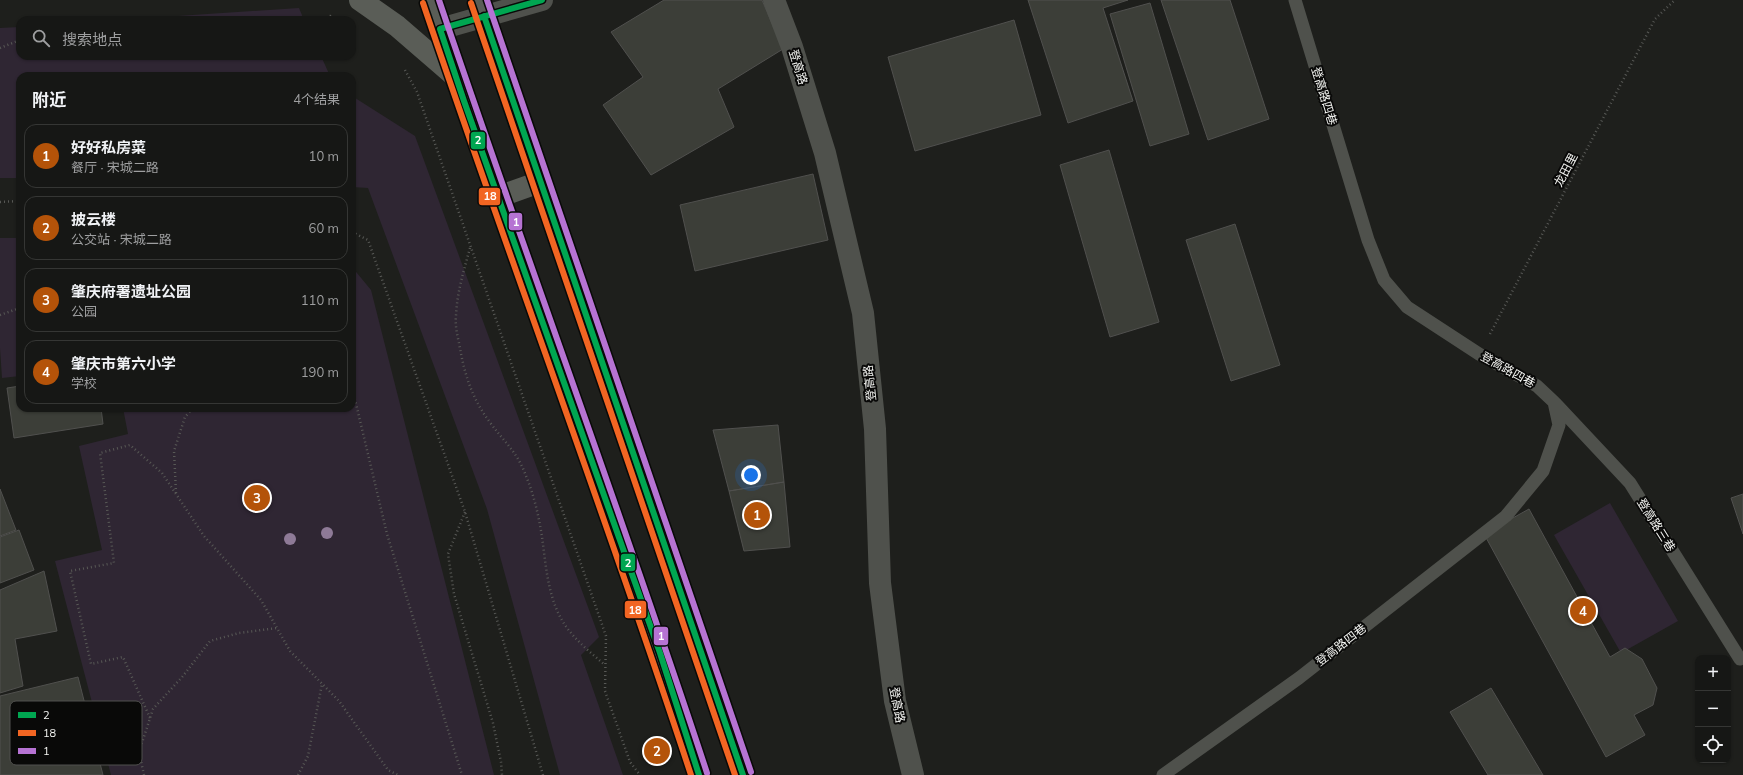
<!DOCTYPE html>
<html lang="zh">
<head>
<meta charset="utf-8">
<style>
  body { margin:0; font-family:Mulish,"Noto Sans SC",sans-serif; background:#1f201e; color:#f1f3f6 }
  .controls { position:absolute; right:12px; bottom:12px; display:grid; overflow:hidden; border-radius:8px; box-shadow:0 1px 3px #0004 }
  .controls button { width:36px; height:36px; display:grid; place-items:center; padding:0; border:0; border-bottom:1px solid #353634; background:#161715; color:#f1f3f6; font:20px sans-serif }
  .you { position:absolute; left:751px; top:475px; width:14px; height:14px; margin:-10px; border:3px solid #fff; border-radius:50%; background:#1a73e8; box-shadow:0 0 0 6px #1a73e833 }
  .badge { display:grid; place-items:center; width:26px; height:26px; border-radius:50%; background:#b45309; color:#fff; font-size:13px; font-weight:700 }
  .pin { position:absolute; translate:-50% -50%; border:2px solid #fff; box-shadow:0 1px 4px #0006 }
  .list { margin:0; padding:0; list-style:none }
  h2 { display:flex; justify-content:space-between; align-items:center; height:52px; margin:0; padding:0 16px; font-size:17px }
  h2 small { font-size:13px; font-weight:400; color:#9e9fa0 }
  .list li { display:grid; grid-template-columns:26px 1fr auto; gap:12px; align-items:center; box-sizing:border-box; height:64px; margin:0 8px 8px; padding:0 8px; border:1px solid #353634; border-radius:12px }
  .list b { display:block; font-size:15px; white-space:nowrap }
  .list p { margin:0; font-size:13px; white-space:nowrap; color:#9e9fa0 }
  .list em { font-size:13px; font-style:normal; color:#9e9fa0 }
  .icon { flex:none; width:22px; height:22px; fill:none; stroke:currentColor; stroke-width:2; stroke-linecap:round; stroke-linejoin:round }
  .map { position:relative; flex:none; width:1743px; height:775px; overflow:hidden }
  .search { position:absolute; background:#161715; box-shadow:0 1px 3px #0004; left:16px; top:16px; width:340px; height:44px; display:flex; align-items:center; gap:10px; box-sizing:border-box; padding:0 14px; border-radius:12px; color:#9e9fa0; font-size:15px }
  .panel { position:absolute; background:#161715; box-shadow:0 1px 3px #0004; left:16px; top:72px; width:340px; height:340px; border-radius:12px }
  .map>svg:first-child { display:block }
</style>
</head>
<body>
<div class="map">
<svg width="1743" height="775" viewBox="0 0 1743 775">
  <rect width="100%" height="100%" fill="#1e1f1c"/>
  <path fill="#2f2633" d="M299,8L304,20H118Z
    M20,27V56H321L330,76H20V178H0V28Z
    M352,96L415,136L599,637L581,655L623,775H560L487,509L368,188L352,187Z
    M0,238H20V376L2,378L0,348Z
    M352,267L371,290L494,775H111L55,561L102,550L79,446L128,434L123,408H352Z
    M1610,503L1678,621L1621,653L1554,535Z"/>
  <path fill="#3c3e38" stroke="#50504e" d="M664,0H762L783,49L718,89L734,127L651,175L603,105L643,77L611,32Z
    M1028,0H1128L1103,8L1133,101L1068,123Z
    M1161,0H1230L1269,119L1208,140Z
    M1150,3L1189,134L1150,146L1110,14Z
    M1014,20L1041,115L915,151L888,57Z
    M1109,150L1159,322L1110,337L1060,165Z
    M813,174L828,240L695,271L680,205Z
    M1235,224L1280,365L1231,381L1186,240Z
    M20,386V408H101L103,424L14,438L7,388Z
    M778,425L784,482L729,491L713,430Z
    M784,482L790,547L744,551L729,491Z
    M0,489L16,530L0,536Z
    M1743,494V534L1731,498Z
    M1529,509L1610,657L1625,648L1642,659L1657,688L1653,705L1634,715L1645,735L1606,757L1484,534Z
    M19,530L34,570L0,583V537Z
    M44,571L57,631L15,639L23,686L0,693V590Z
    M78,677L103,775H0V696Z
    M1491,688L1543,775H1488L1450,712Z"/>
  <g fill="none" stroke-linecap="round" stroke-linejoin="round">
    <path stroke="#585956" stroke-width="2.5" stroke-dasharray="1 3" stroke-linecap="butt" d="M323,20L330,16L339,20
      M0,48L20,40
      M136,56L147,57L171,56
      M405,70L417,92L606,636L605,691L630,762L640,775
      M0,202L20,201
      M352,232L368,240L465,512L543,775
      M470,248C464,270 457,292 456,316C455,325 457,334 459,343C464,372 471,397 489,421C503,441 517,451 526,476C534,495 539,517 542,537C546,566 548,600 565,625C576,641 591,653 605,665
      M0,315L20,308
      M1490,334L1655,19L1675,0
      M352,387L387,534L462,775
      M176,493L174,451L185,417L193,408
      M465,512L448,554L454,594L493,723L501,762L502,775
      M150,718L123,657L91,664L70,571L114,563L100,453L130,445L162,473L204,536L261,600L290,651L339,701L388,770L398,775
      M144,775L139,752L153,709L183,676L210,641L239,633L277,628
      M298,775L308,756L322,684"/>
    <path stroke="#4f514c" stroke-width="13" d="M1555,403L1630,483L1740,659L1743,658
      M1163,775L1299,678L1506,516L1543,471L1559,425L1554,402L1537,386L1479,354L1407,307L1384,280L1368,240L1295,0"/>
    <path stroke="#4f514c" stroke-width="22" d="M774,0L792,47L825,153L863,313L875,429L880,583L895,701L913,775"/>
    <path stroke="#4f514c" stroke-width="22" d="M440,29L542,0"/>
    <path stroke="#5a5d57" stroke-width="22" d="M360,0L397,26L456,77
      M431,0C516,260 616,515 699,775
      M479,0L516,112L743,775
      M498,197L540,182"/>
    <g stroke="#090908" stroke-width="9">
      <path id="bus-1" d="M542,0L440,29L464,101L660,653L699,775
        M484,16L743,775"/>
    </g>
    <g stroke="#090908" stroke-width="9">
      <path id="bus-2" d="M423,3C510,261 606,516 691,775
        M471,3L735,775"/>
    </g>
    <g stroke="#090908" stroke-width="9">
      <path id="bus-3" d="M439,0C526,258 622,514 707,773
        M487,0L751,772"/>
    </g>
    <use href="#bus-1" stroke="#00a651" stroke-width="6"/>
    <use href="#bus-2" stroke="#f26522" stroke-width="6"/>
    <use href="#bus-3" stroke="#b673d3" stroke-width="6"/>
  </g>
  <g fill="#8e7a97">
    <circle cx="327" cy="533" r="6"/>
    <circle cx="290" cy="539" r="6"/>
  </g>
  <g text-anchor="middle" stroke-width="4" stroke-linejoin="round" paint-order="stroke">
    <g font-size="12" fill="#f4f5f2" stroke="#090908">
      <text transform="translate(798 67) rotate(73)" y="4">登高路</text>
      <text transform="translate(1324 96) rotate(73)" y="4">登高路四巷</text>
      <text transform="translate(1566 170) rotate(-62)" y="4">龙田里</text>
      <text transform="translate(1508 370) rotate(29)" y="4">登高路四巷</text>
      <text transform="translate(870 383) rotate(-96)" y="4">登高路</text>
      <text transform="translate(1656 525) rotate(58)" y="4">登高路三巷</text>
      <text transform="translate(1341 645) rotate(-38)" y="4">登高路四巷</text>
      <text transform="translate(897 705) rotate(79)" y="4">登高路</text>
    </g>
  </g>
  <rect x="10" y="701" width="132" height="64" rx="6" fill="#090908" stroke="#50504e" stroke-width="1"/>
  <rect x="18" y="712" width="18" height="6" fill="#00a651"/>
  <rect x="18" y="730" width="18" height="6" fill="#f26522"/>
  <rect x="18" y="748" width="18" height="6" fill="#b673d3"/>
  <g font-size="11" fill="#f4f5f2">
    <text x="43" y="719">2</text>
    <text x="43" y="737">18</text>
    <text x="43" y="755">1</text>
  </g>
  <g stroke="#090908" stroke-width="1.5">
    <rect x="470" y="131" width="16" height="19" rx="4" fill="#00a651"/>
    <rect x="478" y="187" width="23" height="19" rx="4" fill="#f26522"/>
    <rect x="508" y="212" width="15" height="19" rx="4" fill="#b673d3"/>
    <rect x="620" y="553" width="16" height="19" rx="4" fill="#00a651"/>
    <rect x="624" y="600" width="23" height="19" rx="4" fill="#f26522"/>
    <rect x="653" y="626" width="16" height="20" rx="4" fill="#b673d3"/>
  </g>
  <g font-size="11" text-anchor="middle" font-weight="bold" fill="#fff">
    <text x="478" y="144">2</text>
    <text x="490" y="200">18</text>
    <text x="516" y="226">1</text>
    <text x="628" y="567">2</text>
    <text x="635" y="614">18</text>
    <text x="661" y="640">1</text>
  </g>
</svg>
<div class="controls">
<button>+</button>
<button>−</button>
<button><svg class="icon" aria-label="locate" viewBox="0 0 24 24"><circle cx="12" cy="12" r="6"/><path d="M12 2v4M12 18v4M2 12h4M18 12h4"/></svg></button>
</div>
<div class="you"></div>
<div class="pin badge" style="left:757px;top:515px">1</div>
<div class="pin badge" style="left:657px;top:751px">2</div>
<div class="pin badge" style="left:257px;top:498px">3</div>
<div class="pin badge" style="left:1583px;top:611px">4</div>
<div class="search"><svg class="icon" aria-label="search" viewBox="0 0 24 24"><circle cx="10" cy="10" r="6"/><path d="M15 15l6 6"/></svg>搜索地点</div>
<section class="panel">
<h2>附近<small>4个结果</small></h2>
<ul class="list">
<li><span class="badge">1</span><div><b>好好私房菜</b><p>餐厅 · 宋城二路</p></div><em>10 m</em></li>
<li><span class="badge">2</span><div><b>披云楼</b><p>公交站 · 宋城二路</p></div><em>60 m</em></li>
<li><span class="badge">3</span><div><b>肇庆府署遗址公园</b><p>公园</p></div><em>110 m</em></li>
<li><span class="badge">4</span><div><b>肇庆市第六小学</b><p>学校</p></div><em>190 m</em></li>
</ul>
</section>
</div>
</body>
</html>
